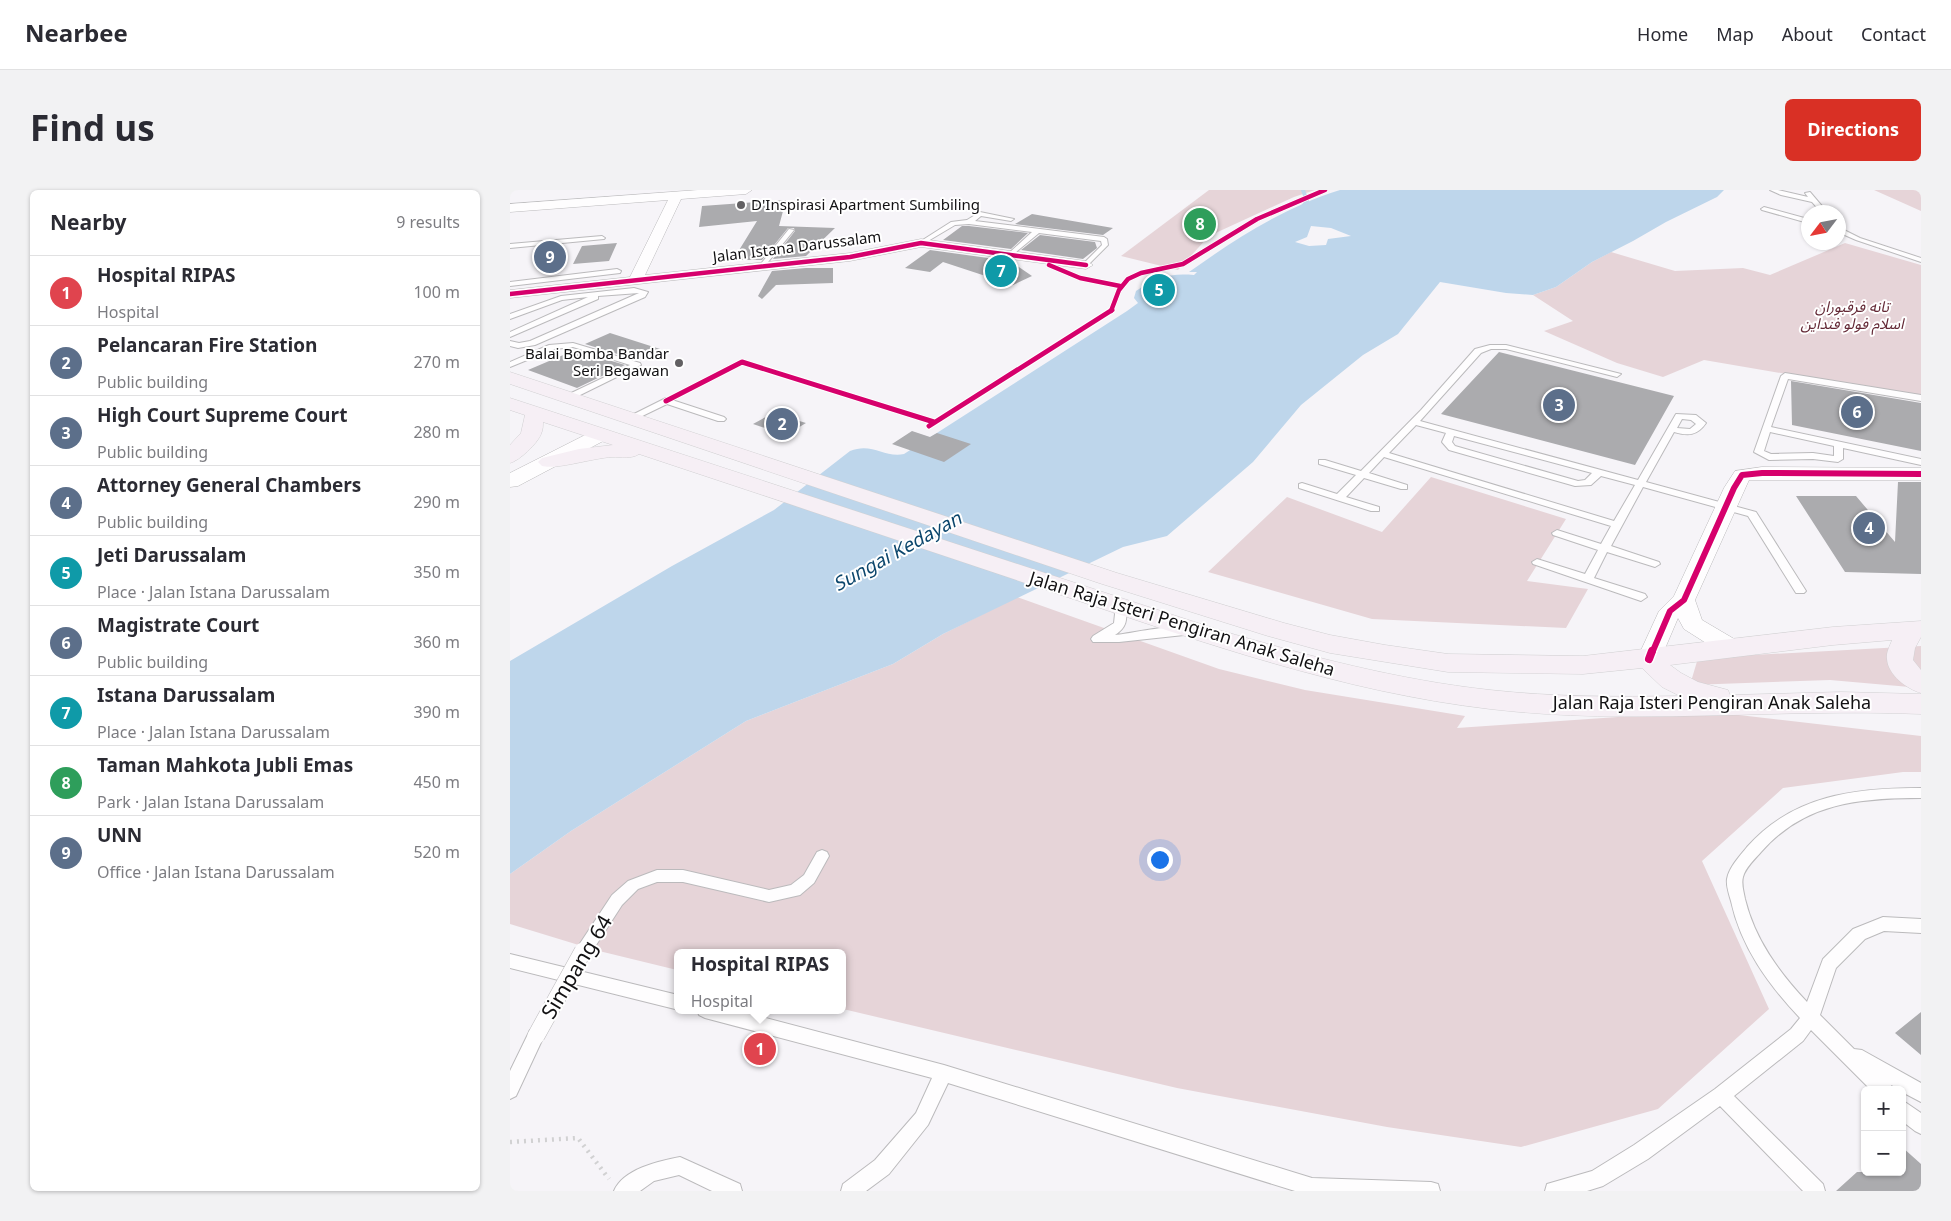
<!DOCTYPE html>
<html lang="en">
<head>
<meta charset="utf-8">
<style>
  body { margin:0; font-family:Georgia,"Noto Sans Arabic",serif; background:#f2f2f3; color:#2b2b33 }
  .controls { position:absolute; right:15px; bottom:15px; display:grid; overflow:hidden; border-radius:8px; box-shadow:0 1px 4px #0004 }
  .controls button { width:45px; height:45px; display:grid; place-items:center; padding:0; border:0; border-bottom:1px solid #e1e1e2; background:#fff; color:#2b2b33; font:25px sans-serif }
  .compass { position:absolute; left:1291px; top:15px; width:45px; height:45px; border-radius:50%; background:#fff; box-shadow:0 1px 4px #0004; rotate:238deg }
  .you { position:absolute; left:649px; top:669px; width:18px; height:18px; margin:-12px; border:4px solid #fff; border-radius:50%; background:#1a73e8; box-shadow:0 0 0 8px #1a73e833 }
  .badge { display:grid; place-items:center; width:32px; height:32px; border-radius:50%; background:#d93025; color:#fff; font-size:16px; font-weight:700 }
  .pin { position:absolute; translate:-50% -50%; border:2px solid #fff; box-shadow:0 1px 5px #0006 }
  .popup { position:absolute; left:164px; top:759px; width:172px; height:65px; box-sizing:border-box; display:grid; place-content:center; border-radius:8px; background:#fff; filter:drop-shadow(0 1px 4px #0005); font-size:16px; white-space:nowrap; color:#7c7c81 }
  .popup b { font-size:19px; color:#2b2b33 }
  .popup::after { content:''; position:absolute; left:50%; top:100%; margin-left:-10px; border:10px solid transparent; border-top-color:#fff }
  .list { margin:0; padding:0; list-style:none }
  h2 { display:flex; justify-content:space-between; align-items:center; height:65px; margin:0; padding:0 20px; font-size:21px }
  h2 small { font-size:16px; font-weight:400; color:#7c7c81 }
  .list li { display:grid; grid-template-columns:32px 1fr auto; gap:15px; align-items:center; box-sizing:border-box; height:70px; padding:0 20px; border-top:1px solid #e1e1e2 }
  .list b { display:block; font-size:19px; white-space:nowrap }
  .list p { margin:0; font-size:16px; white-space:nowrap; color:#7c7c81 }
  .list em { font-size:16px; font-style:normal; color:#7c7c81 }
  .map { position:relative; flex:none; width:1411px; height:1001px; overflow:hidden; border-radius:8px }
  header { display:flex; align-items:center; gap:30px; box-sizing:border-box; height:70px; padding:0 25px; background:#fff; border-bottom:1px solid #e1e1e2 }
  header strong { font-size:24px }
  nav { display:flex; gap:28px; margin-inline-start:auto; font-size:18px }
  .intro { display:flex; align-items:center; justify-content:space-between; box-sizing:border-box; height:120px; padding:0 30px }
  h1 { margin:0; font-size:35px }
  .button { padding:12px 22px; border-radius:8px; background:#d93025; color:#fff; font-size:18px; font-weight:700 }
  main { display:flex; gap:30px; padding:0 30px }
  aside { flex:1; background:#fff; border-radius:8px; box-shadow:0 1px 4px #0004 }
  .map>svg:first-child { display:block }
</style>
</head>
<body>
<header>
<strong>Nearbee</strong>
<nav><a>Home</a><a>Map</a><a>About</a><a>Contact</a></nav>
</header>
<div class="intro"><h1>Find us</h1><a class="button">Directions</a></div>
<main>
<aside>
<h2>Nearby<small>9 results</small></h2>
<ul class="list">
<li><span class="badge" style="background:#e0444e">1</span><div><b>Hospital RIPAS</b><p>Hospital</p></div><em>100 m</em></li>
<li><span class="badge" style="background:#5c6f8a">2</span><div><b>Pelancaran Fire Station</b><p>Public building</p></div><em>270 m</em></li>
<li><span class="badge" style="background:#5c6f8a">3</span><div><b>High Court Supreme Court</b><p>Public building</p></div><em>280 m</em></li>
<li><span class="badge" style="background:#5c6f8a">4</span><div><b>Attorney General Chambers</b><p>Public building</p></div><em>290 m</em></li>
<li><span class="badge" style="background:#0f9aa8">5</span><div><b>Jeti Darussalam</b><p>Place · Jalan Istana Darussalam</p></div><em>350 m</em></li>
<li><span class="badge" style="background:#5c6f8a">6</span><div><b>Magistrate Court</b><p>Public building</p></div><em>360 m</em></li>
<li><span class="badge" style="background:#0f9aa8">7</span><div><b>Istana Darussalam</b><p>Place · Jalan Istana Darussalam</p></div><em>390 m</em></li>
<li><span class="badge" style="background:#2e9e5b">8</span><div><b>Taman Mahkota Jubli Emas</b><p>Park · Jalan Istana Darussalam</p></div><em>450 m</em></li>
<li><span class="badge" style="background:#5c6f8a">9</span><div><b>UNN</b><p>Office · Jalan Istana Darussalam</p></div><em>520 m</em></li>
</ul>
</aside>
<div class="map">
<svg width="1411" height="1001" viewBox="0 0 1411 1001">
  <rect width="100%" height="100%" fill="#f6f4f8"/>
  <path fill="#e6d4d8" d="M699,0H805L784,7L699,46L668,80L611,66Z
    M1364,0H1411V21Z
    M1335,53L1411,75V207L1194,170L1153,187L1107,173L1034,141L1063,131L1023,105L1046,97L1082,72L1101,62L1165,81L1233,78L1260,85Z
    M921,287L1056,329L1017,391L1078,399L1056,438L862,429L698,382L777,307L872,342Z
    M507,407L709,479L795,500L955,526L947,538L1194,521L1411,546V582H1393L1273,598L1192,671L1259,819L1148,919L1011,957L877,937L667,898L333,819L332,763H168L167,780L85,760L0,734V684L61,641L236,531L383,474L433,444Z
    M1411,456V498L1320,490L1180,495L1188,468Z"/>
  <path fill="#bed6eb" fill-rule="evenodd" d="M830,0H1214L1207,7L1156,32L1123,51L1082,72L1046,97L1023,105L996,103L930,92L888,144L853,165L791,215L743,272L657,346L613,357L433,444L383,474L236,531L61,641L0,684V471L162,376L264,320L340,261C362,252 374,268 394,264L617,121L628,113L624,108L626,101C646,87 660,83 684,85L687,82H679C727,48 773,18 830,0ZM801,36L821,38L841,46L818,49L816,55L799,56L785,52L797,47Z"/>
  <g fill="none" stroke-linecap="round" stroke-linejoin="round">
    <path stroke="#bed6eb" stroke-width="4" d="M792,18L797,11L793,0"/>
  </g>
  <path fill="#ababae" d="M276,10L269,36L325,38L296,66L263,69L285,41L284,38H278L252,70H223L247,31L189,37L192,16Z
    M522,24L603,38L593,45L505,34Z
    M452,36H459L518,43L501,59L433,50Z
    M530,45L585,52L587,58L573,69L511,60Z
    M107,53L99,71L63,74L72,56Z
    M420,60L500,71L522,86L503,95L433,72L420,82L395,78Z
    M296,78H323V93L266,95L252,109L248,106L262,81Z
    M100,143L150,159L127,170L75,154Z
    M65,160L115,175L67,198L18,180Z
    M989,162L1164,206L1125,275L931,224Z
    M1281,191L1411,213V261L1282,235Z
    M263,223L296,233L276,245L243,234Z
    M402,241L420,247L427,243L461,254L434,272L382,254Z
    M1388,292H1411V384L1335,382L1286,306H1346L1385,352Z
    M1411,822V865L1385,843Z
    M1392,957L1411,974V1001H1326L1347,982H1392Z"/>
  <g fill="none" stroke-linecap="round" stroke-linejoin="round">
    <g stroke="#bbbabc" stroke-width="2">
      <path id="service" d="M1260,0H1268L1298,7L1295,3L1300,2L1317,22H1311L1302,12L1271,5Z
        M1254,17L1298,29V33L1252,20L1251,19Z
        M470,22L504,29L501,31L471,26L465,31L594,47L597,49L598,55L576,77L572,75L592,55L591,51L529,43L500,67L497,65L498,64L522,42L459,34L445,35L413,54L408,53L441,32L457,30Z
        M1328,37L1350,48L1411,68V72L1346,50L1328,42Z
        M279,39L284,40L254,77H250V75Z
        M92,46L95,48L94,49L0,58V54Z
        M107,79L111,81L110,83L0,96V92Z
        M124,98L138,102L135,107L25,155L8,158L0,156V151L9,153L20,151L129,103L88,106V109L0,147V142L78,107L52,110L0,129V124L51,106Z
        M63,153L130,173L131,175L58,211L55,210V206L120,175L63,157L44,159L0,177V172L39,155Z
        M980,155H996L1111,184L1107,187L996,159H981L971,163L910,231L1128,290L1166,224L1186,225L1196,233C1187,246 1178,246 1164,242L1136,292L1246,322L1296,401L1294,403H1286L1238,326L1133,297L1101,356L1149,372L1150,374L1145,377L1097,362L1084,388L1135,404L1137,407L1131,411L1023,374L1022,372L1027,369L1075,384L1088,360L1043,345L1042,343L1047,340L1091,354L1101,336L874,267L859,283L897,295V299H891L854,288L836,307L869,317V321H861L789,298V294L792,293L827,304L846,285L809,274V270H815L851,281L911,220L965,159ZM1172,229L1181,230L1186,234L1180,239L1167,238ZM906,235L936,243L932,252L939,260L1065,296L1081,295L1091,286L1125,295L1104,331L879,263ZM944,246L1082,283L1075,290L1068,291L945,256L942,252Z
        M1275,183L1411,205V211L1278,189L1261,237L1411,269V275L1333,258V269L1328,272L1303,269L1259,270L1244,262L1271,186ZM1260,242L1324,256V266L1303,263L1261,264L1254,261Z
        M156,208L214,227L216,229L214,231H208L157,214L122,231H116L114,229Z
        M609,413L615,417C618,430 616,438 605,445C620,444 671,431 680,441L674,445L609,452H583L581,449L583,446L604,433L605,424L603,417Z
        M1411,598V608C1349,608 1294,613 1251,662C1245,669 1235,678 1233,687C1231,694 1234,703 1235,709C1245,750 1269,782 1297,812L1313,769L1343,739L1373,727L1411,729V743L1374,741L1355,749L1326,778L1310,825L1344,859L1352,860L1411,893V912L1392,902V900L1381,895L1383,900H1361L1301,840L1293,851L1224,906L1313,994L1315,1001H1293L1210,916L1138,969L1093,996L1077,1001H1035L1037,994L1082,981L1124,955L1205,899L1281,839L1290,828C1258,794 1231,757 1221,711C1219,704 1216,696 1217,689C1219,677 1230,666 1237,657C1283,605 1345,598 1411,598Z
        M312,660L317,662L319,666L304,693L290,705L259,712L173,692H147L128,699L112,715L79,766L73,768L67,766L65,761L102,705L118,691L147,680H173L259,700L281,695L294,685L307,662Z
        M0,764L168,805L169,820L0,778Z
        M187,820H225L434,875L802,988L921,992L928,994L930,1001H785L438,893L418,935L379,984L356,1001H331L333,994L365,970L406,923L422,888L195,828L189,825Z
        M26,838L32,840L34,846L6,906L0,909V881L20,840Z
        M1392,910L1411,923V944L1405,941L1392,931Z
        M170,967L230,994L232,1001H202L169,985L144,991L130,1001H104C113,979 149,971 170,967Z"/>
    </g>
    <g stroke="#bbbabc" stroke-width="1">
      <path id="minor" d="M188,0H242L236,4L171,9L135,85L340,63L411,49L576,71L583,75L576,79L411,57L340,71L0,108V100L120,87L158,10L0,22V14Z
        M1252,277L1411,278V290H1239L1185,410L1192,430L1231,453L1235,459L1231,465L1223,467L1215,465L1174,439L1168,428L1148,475L1139,477L1130,475L1127,469L1149,421L1164,406L1214,298L1225,281Z"/>
    </g>
    <g stroke="#bbbabc" stroke-width="1">
      <path id="secondary" d="M90,239L97,241L100,245L97,249L8,296L0,297V283L83,241Z"/>
    </g>
    <g stroke="#d1d0d2" stroke-width="1">
      <path id="primary" d="M0,182L607,383L774,433L820,445L875,455L938,464L1073,466L1323,437L1411,431V447L1405,458L1403,470L1411,480V503C1397,499 1378,485 1377,469C1376,462 1380,456 1382,450L1323,455L1160,475L1171,483L1188,492L1218,500L1220,505L1331,502L1411,504V524C1267,518 1123,536 980,519C834,502 695,453 557,407C414,359 271,311 129,264C122,269 111,267 102,267C83,268 46,280 32,276L28,272L32,268L69,259L103,255L33,232C33,235 33,240 31,244C28,253 9,271 0,273V255L11,243L15,225L0,220V208L709,440C798,466 888,490 980,500C1043,507 1107,507 1170,506L1152,497L1132,478L1073,484L938,482L820,463L758,446L589,393L0,194Z"/>
    </g>
    <path stroke="#d1d1d2" stroke-width="4.5" stroke-dasharray="2 5" stroke-linecap="butt" d="M0,952L68,948L99,989"/>
    <use href="#service" fill="#fefdfe" fill-rule="evenodd"/>
    <use href="#minor" fill="#fefdfe" fill-rule="evenodd"/>
    <use href="#secondary" fill="#fefdfe" fill-rule="evenodd"/>
    <use href="#primary" fill="#f6eff5" fill-rule="evenodd"/>
    <g stroke="#bbbabc" stroke-width="18" stroke-linecap="butt">
      <path id="service-bridge" d="M26,846L73,761"/>
    </g>
    <use href="#service-bridge" stroke="#fefdfe" stroke-width="17"/>
    <g stroke="#fff" stroke-width="6">
      <path id="cycleway-far3" d="M539,75L570,88L610,96
        M0,104L340,67L411,53L576,75
        M601,121L609,100L618,89L631,83L673,74L747,29L815,0"/>
    </g>
    <g stroke="#fff" stroke-width="7">
      <path id="cycleway-far2" d="M156,211L232,172L424,232
        M419,236L602,120"/>
    </g>
    <g stroke="#fff" stroke-width="9">
      <path id="cycleway-far1" d="M1142,463L1160,421L1174,410L1224,298L1232,285L1252,283L1411,284"/>
    </g>
    <g stroke="#fff" stroke-width="11">
      <path id="cycleway" d="M1139,469L1142,461"/>
    </g>
    <use href="#cycleway-far3" stroke="#d6006c" stroke-width="4.5"/>
    <use href="#cycleway-far2" stroke="#d6006c" stroke-width="5"/>
    <use href="#cycleway-far1" stroke="#d6006c" stroke-width="6"/>
    <use href="#cycleway" stroke="#d6006c" stroke-width="8"/>
  </g>
  <g fill="#626063" stroke="#fff" stroke-width="2">
    <circle cx="231" cy="15" r="5"/>
    <circle cx="169" cy="173" r="5"/>
  </g>
  <g text-anchor="middle" stroke-width="4" stroke-linejoin="round" paint-order="stroke">
    <g font-size="15" fill="#121113" stroke="#fff" text-anchor="start">
      <text x="241" y="20">D'Inspirasi Apartment Sumbiling</text>
      <text x="159" y="169" text-anchor="end">Balai Bomba Bandar<tspan x="159" dy="17">Seri Begawan</tspan></text>
    </g>
    <g font-size="15" fill="#121113" stroke="#fff">
      <text transform="translate(287 57) rotate(-7)" y="5">Jalan Istana Darussalam</text>
    </g>
    <g font-size="15" font-style="italic" fill="#632835" stroke="#fff">
      <text x="1342" y="122">تانه فرقبوران<tspan x="1342" dy="17">اسلام فولو فنداين</tspan></text>
    </g>
    <g font-size="18" fill="#121113" stroke="#fff">
      <text transform="translate(672 434) rotate(17)" y="6">Jalan Raja Isteri Pengiran Anak Saleha</text>
      <text x="1202" y="519">Jalan Raja Isteri Pengiran Anak Saleha</text>
    </g>
    <g font-size="19" font-style="italic" fill="#0b466c" stroke="#fff">
      <text transform="translate(387 361) rotate(-29)" y="7">Sungai Kedayan</text>
    </g>
    <g font-size="21" fill="#121113" stroke="#fff">
      <text transform="translate(67 777) rotate(-59)" y="7">Simpang 64</text>
    </g>
  </g>
</svg>
<div class="controls">
<button>+</button>
<button>−</button>
</div>
<svg class="compass" viewBox="-18 -18 36 36"><path d="M0-13l5 13h-10z" fill="#e53935"/><path d="M0 13l5-13h-10z" fill="#7c7c81"/></svg>
<div class="you"></div>
<div class="pin badge" style="left:250px;top:859px;background:#e0444e">1</div>
<div class="popup"><b>Hospital RIPAS</b>Hospital</div>
<div class="pin badge" style="left:272px;top:234px;background:#5c6f8a">2</div>
<div class="pin badge" style="left:1049px;top:215px;background:#5c6f8a">3</div>
<div class="pin badge" style="left:1359px;top:338px;background:#5c6f8a">4</div>
<div class="pin badge" style="left:649px;top:100px;background:#0f9aa8">5</div>
<div class="pin badge" style="left:1347px;top:222px;background:#5c6f8a">6</div>
<div class="pin badge" style="left:491px;top:81px;background:#0f9aa8">7</div>
<div class="pin badge" style="left:690px;top:34px;background:#2e9e5b">8</div>
<div class="pin badge" style="left:40px;top:67px;background:#5c6f8a">9</div>
</div>
</main>
</body>
</html>
